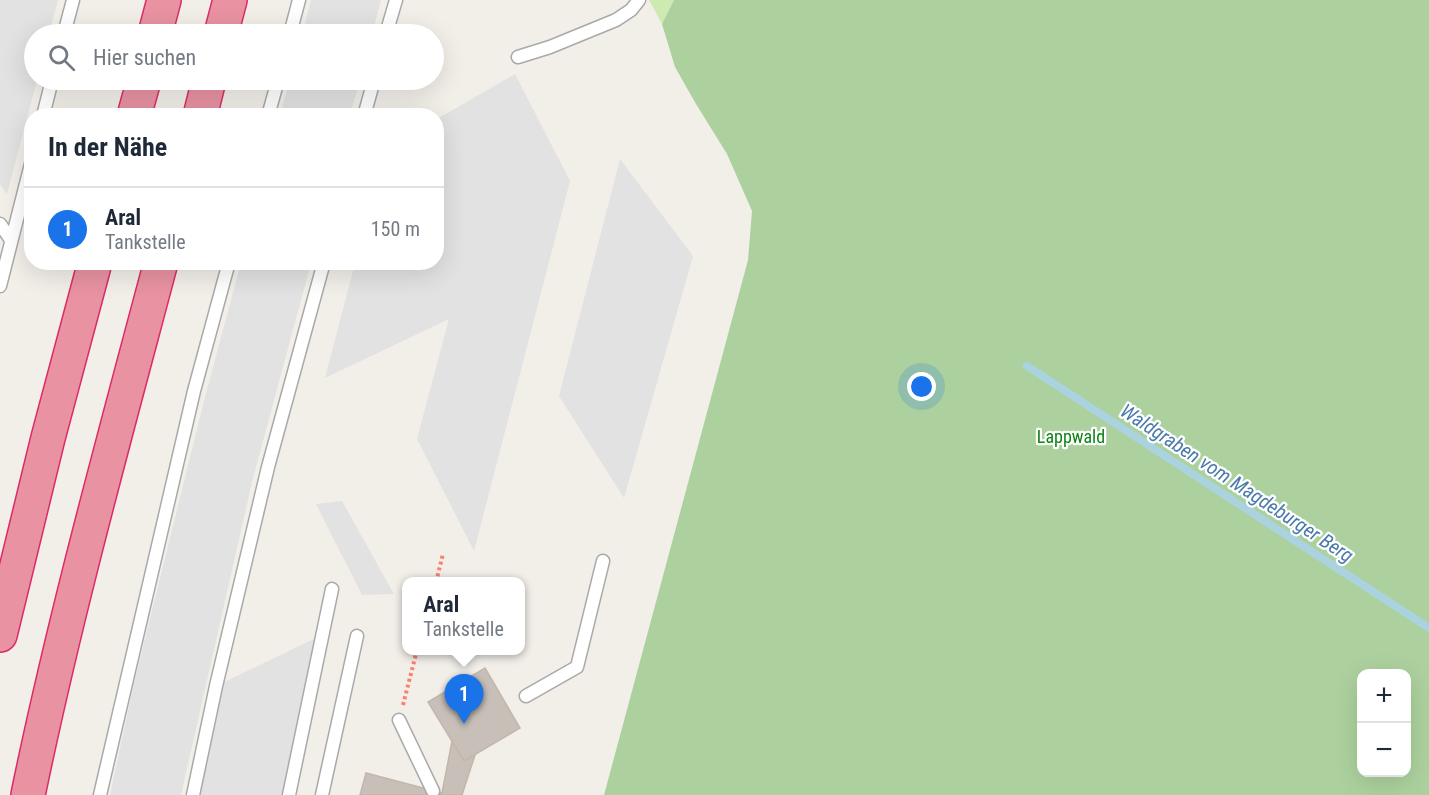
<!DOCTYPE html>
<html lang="de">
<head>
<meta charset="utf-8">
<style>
  body { margin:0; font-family:"Roboto Condensed",sans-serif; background:#f2f2f3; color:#1f2937 }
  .controls { position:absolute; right:18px; bottom:18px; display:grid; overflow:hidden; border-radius:12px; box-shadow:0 6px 24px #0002 }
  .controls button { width:54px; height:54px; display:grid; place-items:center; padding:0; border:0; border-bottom:2px solid #e0e1e3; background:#fff; color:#1f2937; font:30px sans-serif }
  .you { position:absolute; left:922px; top:387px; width:21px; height:21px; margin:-15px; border:4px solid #fff; border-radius:50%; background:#1a73e8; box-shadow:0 0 0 9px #1a73e833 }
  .badge { display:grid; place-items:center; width:39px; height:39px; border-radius:50%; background:#1a73e8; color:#fff; font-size:20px; font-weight:700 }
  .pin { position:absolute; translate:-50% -50px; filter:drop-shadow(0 2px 3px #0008) }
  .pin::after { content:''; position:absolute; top:32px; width:21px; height:18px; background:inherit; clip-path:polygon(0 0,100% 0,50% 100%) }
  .popup { position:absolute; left:402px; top:577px; width:123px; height:78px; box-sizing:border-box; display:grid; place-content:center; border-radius:12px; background:#fff; filter:drop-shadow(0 2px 4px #0005); font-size:20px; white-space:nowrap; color:#747a83 }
  .popup b { font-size:22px; color:#1f2937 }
  .popup::after { content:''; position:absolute; left:50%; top:100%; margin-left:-12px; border:12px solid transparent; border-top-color:#fff }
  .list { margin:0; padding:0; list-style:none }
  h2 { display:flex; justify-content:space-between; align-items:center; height:78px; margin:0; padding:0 24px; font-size:26px }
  h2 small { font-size:20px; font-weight:400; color:#747a83 }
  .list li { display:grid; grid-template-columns:39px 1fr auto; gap:18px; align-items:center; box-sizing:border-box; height:84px; padding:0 24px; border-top:2px solid #e0e1e3 }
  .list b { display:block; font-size:22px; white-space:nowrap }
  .list p { margin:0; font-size:20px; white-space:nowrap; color:#747a83 }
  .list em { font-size:20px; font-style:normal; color:#747a83 }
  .icon { flex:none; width:33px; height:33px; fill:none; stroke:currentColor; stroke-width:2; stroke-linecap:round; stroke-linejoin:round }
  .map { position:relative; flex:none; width:1429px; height:795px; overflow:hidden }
  .search { position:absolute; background:#fff; box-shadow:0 6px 24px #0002; left:24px; top:24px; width:420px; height:66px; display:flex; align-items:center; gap:15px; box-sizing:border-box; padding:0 21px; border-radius:33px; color:#747a83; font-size:22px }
  .panel { position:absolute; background:#fff; box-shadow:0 6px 24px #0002; left:24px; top:108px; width:420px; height:162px; border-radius:24px }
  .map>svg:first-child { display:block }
</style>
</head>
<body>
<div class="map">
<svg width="1429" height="795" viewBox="0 0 1429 795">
  <rect width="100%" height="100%" fill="#f2efe9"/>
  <path fill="#cdebb0" d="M649,0H674L662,24Z"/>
  <path fill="#add19e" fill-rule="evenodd" d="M674,0H1429V795H604L748,260L752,211L727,154L696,104L675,67L662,24ZM1362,674H1406V772H1362Z"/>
  <path fill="#e2e2e2" d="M0,0H58L49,34H34V80H37L7,194L0,185Z
    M311,0H381L372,34H302Z
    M515,74L570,181L474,551L417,439L449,319L325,378L355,263L436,262L437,119Z
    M290,80H360L350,115H280Z
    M620,159L693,256L624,498L559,396Z
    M241,263H311L252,482L181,795H110L134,683L205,397Z
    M342,501L394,594L362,595L316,504Z
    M322,635L289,795H193L216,686Z"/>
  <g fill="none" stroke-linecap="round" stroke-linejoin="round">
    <path stroke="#aad3df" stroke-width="8" d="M1027,366L1429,628"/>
  </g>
  <path fill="#c7bfb8" stroke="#c4b6ab" stroke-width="1.5" d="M485,668L520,728L464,761L428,702Z
    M452,741L464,761L475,755L462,795H360L366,773L442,793Z"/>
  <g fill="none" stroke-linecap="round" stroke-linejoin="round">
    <g stroke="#a9a9a9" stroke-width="15">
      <path id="lane" d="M64,34L73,0
        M290,34L299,0
        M386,34L396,0
        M518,57L550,47L616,20L631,10L639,0
        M43,116L52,80
        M268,116L278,80
        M364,116L374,80
        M0,224L11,240
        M0,286L32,160
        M526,696L577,667L603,561
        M399,720L433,791
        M100,795L194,391L229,262
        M193,795L216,686L268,467L324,262
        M289,795L332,589
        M322,795L357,636"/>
    </g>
    <g stroke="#dc2a67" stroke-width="36">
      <path id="highway" d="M155,34L164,0
        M221,34L230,0
        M134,116L144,80
        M200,116L209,80
        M0,635L48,438L95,262
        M28,795C65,616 114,439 161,262"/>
    </g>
    <path stroke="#fa8072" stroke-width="4" stroke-dasharray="3 3" stroke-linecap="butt" d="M436,582L443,554
      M403,705L417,650"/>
    <use href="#lane" stroke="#fff" stroke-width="12"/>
    <use href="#highway" stroke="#e892a2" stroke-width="33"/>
  </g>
  <g text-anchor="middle" stroke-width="4.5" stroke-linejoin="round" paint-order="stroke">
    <g font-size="18" fill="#0c8416" stroke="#fff">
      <text x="1071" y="443">Lappwald</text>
    </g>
    <g font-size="20" font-style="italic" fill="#4a7aab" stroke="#fff">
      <text transform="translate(1237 483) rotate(33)" y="7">Waldgraben vom Magdeburger Berg</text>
    </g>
  </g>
</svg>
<div class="controls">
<button>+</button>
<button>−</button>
</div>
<div class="you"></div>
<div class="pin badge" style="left:464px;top:724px">1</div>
<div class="popup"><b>Aral</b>Tankstelle</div>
<div class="search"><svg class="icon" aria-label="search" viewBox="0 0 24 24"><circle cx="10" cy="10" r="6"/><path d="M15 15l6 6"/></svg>Hier suchen</div>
<section class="panel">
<h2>In der Nähe<small></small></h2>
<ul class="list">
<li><span class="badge">1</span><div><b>Aral</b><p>Tankstelle</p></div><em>150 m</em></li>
</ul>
</section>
</div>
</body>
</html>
